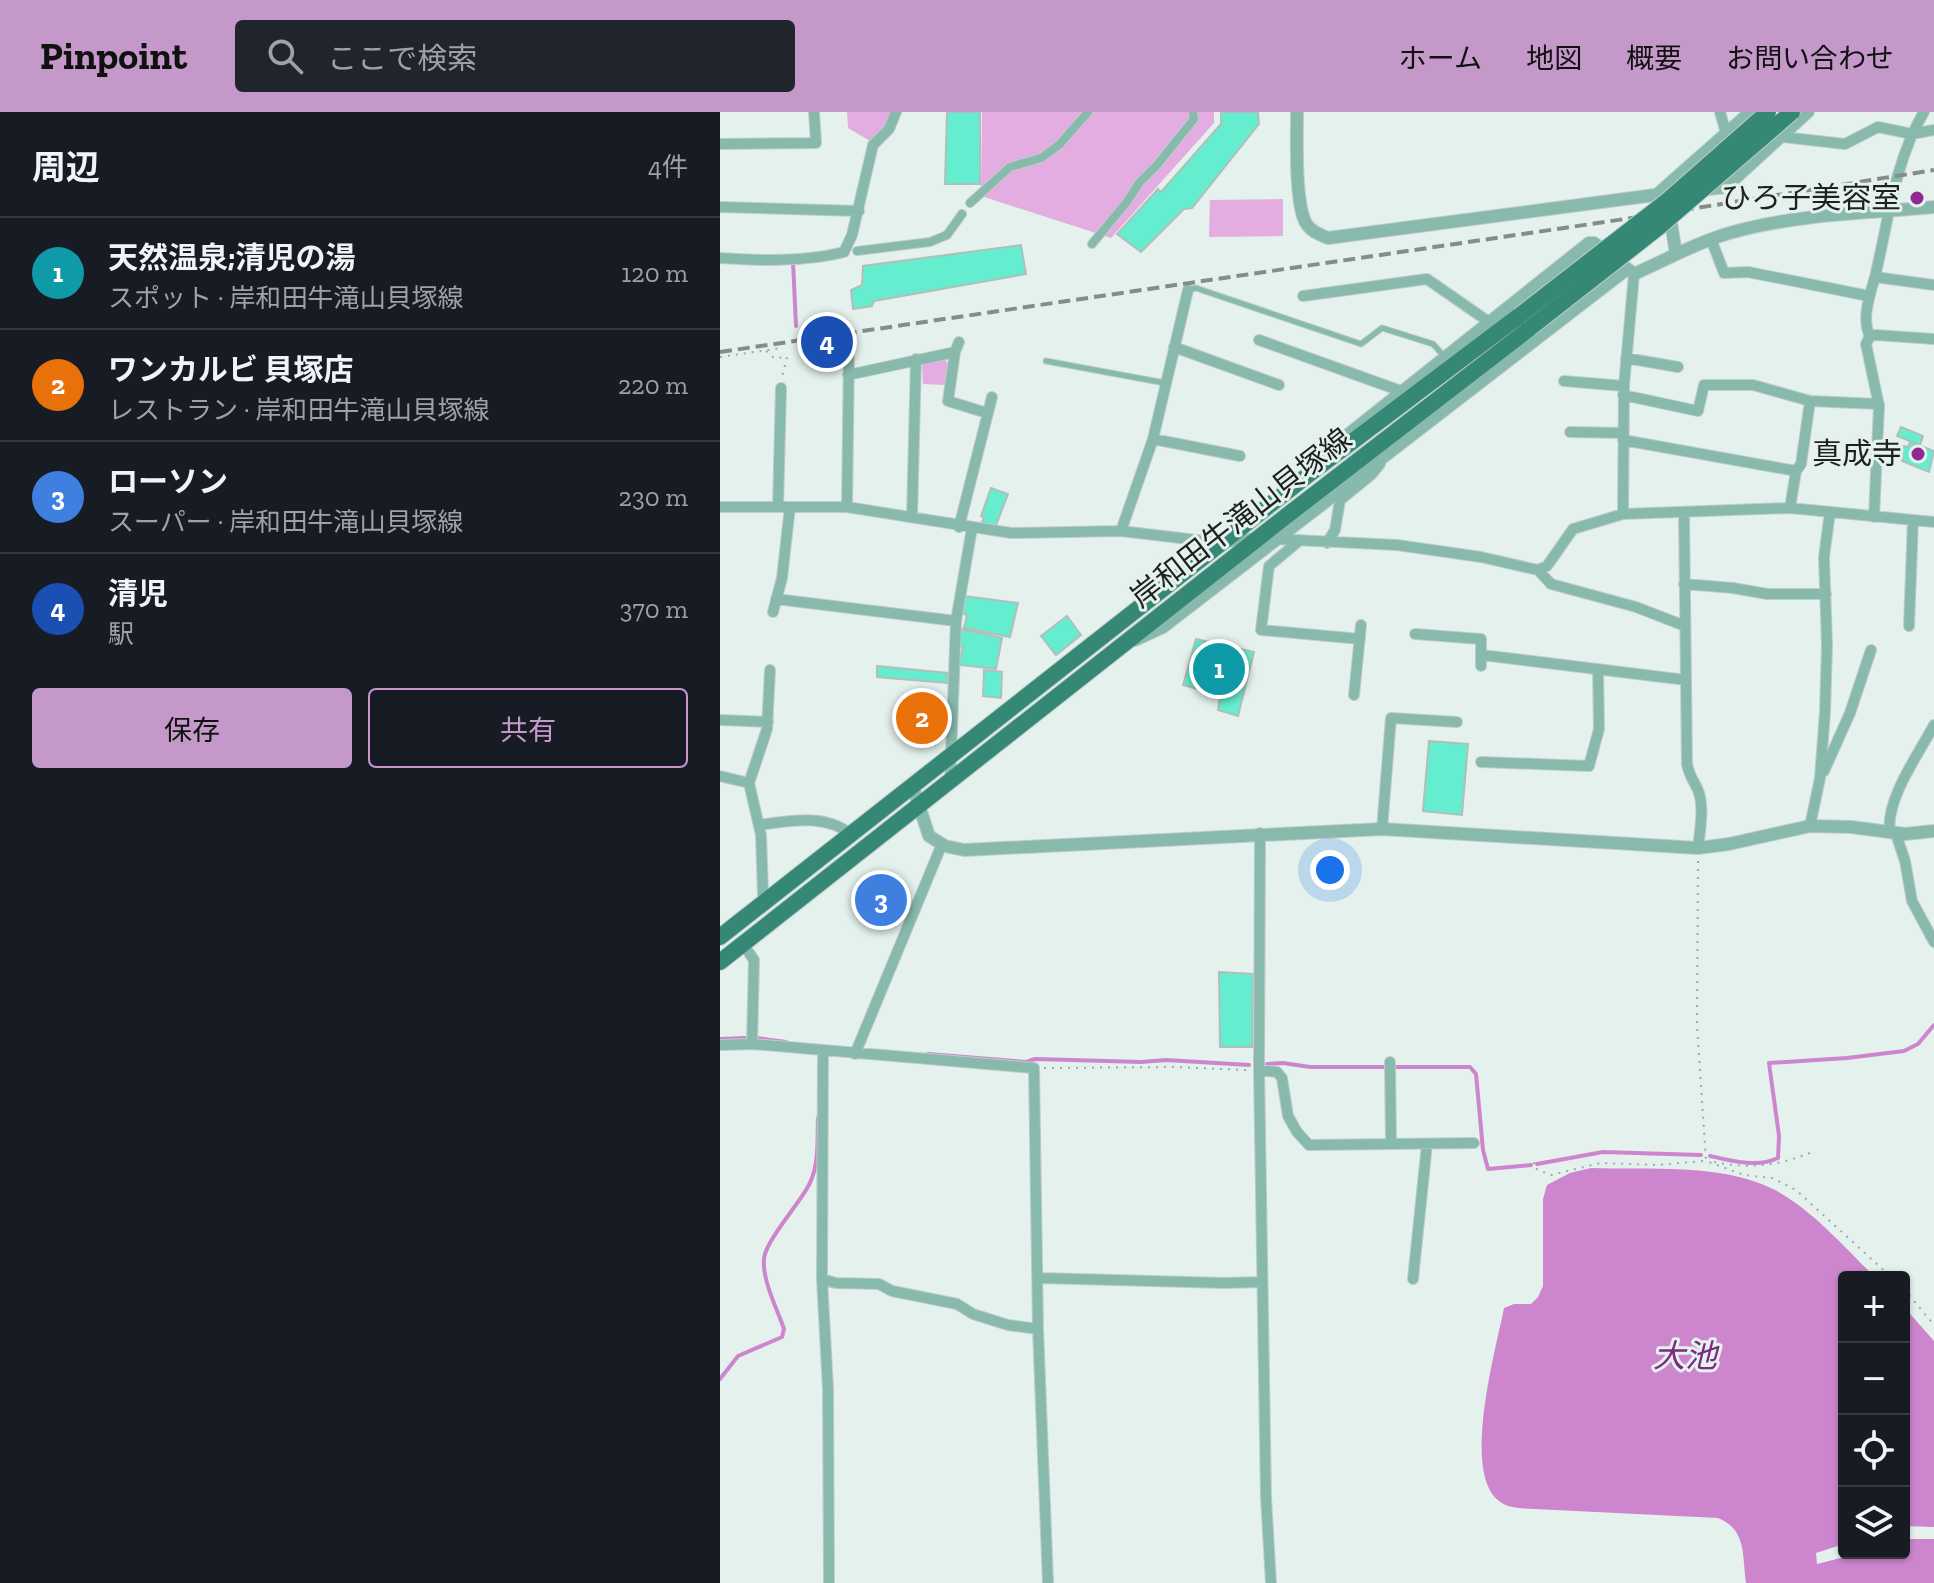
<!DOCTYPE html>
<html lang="ja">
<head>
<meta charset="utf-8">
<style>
  body { margin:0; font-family:"Zilla Slab","Noto Sans JP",serif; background:#20242c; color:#f1f3f6 }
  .controls { position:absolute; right:24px; bottom:24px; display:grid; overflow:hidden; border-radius:8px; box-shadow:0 2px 6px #0004 }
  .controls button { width:72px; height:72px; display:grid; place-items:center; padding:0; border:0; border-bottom:2px solid #363941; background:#171b24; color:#f1f3f6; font:40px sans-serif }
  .you { position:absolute; left:610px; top:758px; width:28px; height:28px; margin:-20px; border:6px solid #fff; border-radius:50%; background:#1a73e8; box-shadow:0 0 0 12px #1a73e833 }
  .badge { display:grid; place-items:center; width:52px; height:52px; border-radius:50%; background:#c499c9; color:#fff; font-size:26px; font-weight:700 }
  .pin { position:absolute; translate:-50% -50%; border:4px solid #fff; box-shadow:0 2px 8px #0006 }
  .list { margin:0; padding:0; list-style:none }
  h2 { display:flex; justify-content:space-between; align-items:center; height:104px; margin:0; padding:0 32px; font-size:34px }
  h2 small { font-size:26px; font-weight:400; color:#9ea1a6 }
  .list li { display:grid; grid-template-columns:52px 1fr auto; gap:24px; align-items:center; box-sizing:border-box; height:112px; padding:0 32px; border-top:2px solid #363941 }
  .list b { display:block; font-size:30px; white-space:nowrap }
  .list p { margin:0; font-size:26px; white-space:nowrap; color:#9ea1a6 }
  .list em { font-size:26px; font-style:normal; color:#9ea1a6 }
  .actions { display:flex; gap:16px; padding:24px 32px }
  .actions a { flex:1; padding:18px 0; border:2px solid #c499c9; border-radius:8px; text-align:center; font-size:28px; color:#c499c9 }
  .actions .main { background:#c499c9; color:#111 }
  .icon { flex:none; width:44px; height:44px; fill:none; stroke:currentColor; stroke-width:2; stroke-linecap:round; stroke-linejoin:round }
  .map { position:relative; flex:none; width:1214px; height:1471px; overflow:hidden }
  header { display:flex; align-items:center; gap:48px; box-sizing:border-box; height:112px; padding:0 40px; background:#c499c9; color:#111 }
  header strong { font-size:38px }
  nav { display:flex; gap:44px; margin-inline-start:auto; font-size:28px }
  .search { width:560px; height:72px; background:#20242c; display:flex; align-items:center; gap:20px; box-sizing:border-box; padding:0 28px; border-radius:8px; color:#9ea1a6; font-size:30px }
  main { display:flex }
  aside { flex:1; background:#171b24 }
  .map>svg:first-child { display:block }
</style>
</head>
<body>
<header>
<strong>Pinpoint</strong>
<div class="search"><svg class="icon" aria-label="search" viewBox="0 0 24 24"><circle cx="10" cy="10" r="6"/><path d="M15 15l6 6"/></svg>ここで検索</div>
<nav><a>ホーム</a><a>地図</a><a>概要</a><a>お問い合わせ</a></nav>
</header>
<main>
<aside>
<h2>周辺<small>4件</small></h2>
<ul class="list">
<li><span class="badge" style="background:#0f9aa8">1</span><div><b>天然温泉;清児の湯</b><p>スポット · 岸和田牛滝山貝塚線</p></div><em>120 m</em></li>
<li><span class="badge" style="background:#e8710a">2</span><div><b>ワンカルビ 貝塚店</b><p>レストラン · 岸和田牛滝山貝塚線</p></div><em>220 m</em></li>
<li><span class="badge" style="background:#3f7fe0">3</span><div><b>ローソン</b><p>スーパー · 岸和田牛滝山貝塚線</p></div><em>230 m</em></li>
<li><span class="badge" style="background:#1a4fb4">4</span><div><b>清児</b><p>駅</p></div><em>370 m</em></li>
</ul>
<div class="actions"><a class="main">保存</a><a>共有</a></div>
</aside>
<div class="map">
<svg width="1214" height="1471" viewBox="0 0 1214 1471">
  <rect width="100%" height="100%" fill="#e4f1ed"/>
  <path fill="#e3ade2" d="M127,0H171L165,15L150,29L128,16Z
    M262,0H494V11L391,126L261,84Z
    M563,87V124L489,125L490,88Z
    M225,247L228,252L225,273L203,272L202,252Z"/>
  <path fill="#cd86cd" d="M871,1056C929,1058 1000,1051 1053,1077C1092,1097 1124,1135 1155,1165H1124V1432L1096,1441L1097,1452L1140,1441H1184V1427H1214V1471H1026C1022,1443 1027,1418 998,1406L815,1397C802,1396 789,1397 779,1389C741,1360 776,1237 784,1196L794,1192H811L818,1185L823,1174V1087L827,1073L850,1061Z
    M1184,1195L1214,1229V1415L1184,1414Z"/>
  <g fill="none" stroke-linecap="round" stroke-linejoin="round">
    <path stroke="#cd86cd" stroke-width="4" d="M73,150L76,214
      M36,926L66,930
      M0,927L25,926
      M208,942L306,950L315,947L421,950L446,948L529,953
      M547,952L563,951L590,955H750L756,962L763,1038L768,1057L811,1053
      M990,1044C1012,1049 1037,1056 1058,1046L1059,1024L1049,951L1127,946L1184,939L1198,932L1214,913
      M817,1052L883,1040L981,1043
      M0,1267L18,1244L62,1225L64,1217C57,1196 42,1169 44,1146C47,1128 76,1095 86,1078C100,1057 97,1030 98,1006"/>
  </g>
  <path fill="#65edcf" stroke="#b2beba" stroke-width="2" d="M227,0H260V72H225Z
    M501,0H538L539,12L472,96L464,97L421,140L397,122L438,77L441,80L501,12Z
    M301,133L306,162L154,189L152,194L133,197L131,178L142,173L143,154Z
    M1181,315L1203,324L1200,333L1177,324Z
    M1190,330L1214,339L1209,360L1182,349L1184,345L1180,344L1184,334L1188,335Z
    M271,376L288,382L275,416L262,411L264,405L261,404Z
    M244,484L298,491L290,525L244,516L247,503L241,501Z
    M347,504L361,523L336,543L321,524Z
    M241,517L282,526L276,557L239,553L243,535L238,533Z
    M476,527L534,540L518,604L498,598L500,583L463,573Z
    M157,554L228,561L227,571L157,565Z
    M264,558L282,560L281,586L263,584Z
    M187,585L222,589L215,633L193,630V624L182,623Z
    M709,629L748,632L742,703L703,699Z
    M499,860L533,862L532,935H500Z"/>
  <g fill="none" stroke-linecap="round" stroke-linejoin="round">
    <g stroke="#c0ccc8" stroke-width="7">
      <path id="service" d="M468,178L476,176L641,232L662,216L713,232L724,244
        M326,249L445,271"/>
    </g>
    <g stroke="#c0ccc8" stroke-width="10">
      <path id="pedestrian" d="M250,91L290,55L321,46L339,33L368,0
        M372,132L406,91L419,71L437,53L474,7L473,0
        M137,139L210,130L227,123L242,102"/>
    </g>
    <g stroke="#c0ccc8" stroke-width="12">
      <path id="minor" d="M1000,0L1006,21
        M1204,0C1175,48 1168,110 1155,165L1214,173
        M1063,25L1125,32L1158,15L1192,22L1214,18
        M0,32L96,31L94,0
        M981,79L1006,76L1089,0
        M935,83L1029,0
        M0,95L139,99
        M991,127L1004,161L1028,160L1149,184
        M0,146C40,149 85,150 124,140L132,123L153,33L169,17L176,0
        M583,184L707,167L769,210
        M1150,224C1141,208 1150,182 1155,165
        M539,228L681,279
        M239,230L235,240L228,289L267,301
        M454,235L559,273
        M906,246L958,255
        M128,263L235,240
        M844,269L904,274
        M903,283L978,299L984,273H1033L1090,289
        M850,320L903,321
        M433,327L520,344
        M903,328L1076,359L1070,396
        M1076,359L1081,352L1090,289L1159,292
        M0,395H127L291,421L401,419L502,431L535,426
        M58,395L61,276
        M127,395L129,240
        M964,401L967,652C969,663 972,666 977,676C985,692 980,718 978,736
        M903,402L904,274L914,162
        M192,405L196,247
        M1154,405L1159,294L1146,232L1150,224L1156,223L1214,227
        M239,415L272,285
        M401,419L433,327L468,178
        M555,427L677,433L761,445L818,458L827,454L853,417L903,402L1070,396L1214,410
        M579,429L549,454L541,518L640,527
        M607,431L615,418L620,388L652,362L660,352
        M818,458L831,472L916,495L965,514
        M964,472L1013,476L1047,482H1106
        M56,487L236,509
        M53,500L62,466L70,395
        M1189,514L1193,408
        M695,522L761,527V554
        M762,543L966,568
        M634,583L641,513
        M0,608L48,610
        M761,650L869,654L879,617L878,557
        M1104,659L1130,601L1151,538
        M0,664L29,671
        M230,669L236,509L252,416
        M39,713C71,709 105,701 132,723
        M1090,714L1100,666L1105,600L1107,533L1104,445L1110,400
        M662,717L671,606L737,610
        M540,721L539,958L546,1386L551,1471
        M1170,721C1165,688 1198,643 1214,613
        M1176,722L1185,749L1192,789L1214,830
        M46,790L43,783L41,723L29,671L47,617L50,558
        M23,832L34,848L32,932
        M0,933L32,932L314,956L318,1217L328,1471
        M103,939L102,1167L108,1277L109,1471
        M135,942L222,732
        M670,950L671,1032
        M539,958L557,960L562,966L568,1004L577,1020L589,1033L754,1031
        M319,1166L505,1171L542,1170
        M102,1167L116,1171L159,1172L172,1179L237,1192L253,1202L288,1213L318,1217
        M693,1167L707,1032"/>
    </g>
    <g stroke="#c0ccc8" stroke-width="14">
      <path id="tertiary" d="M577,0C577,27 575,83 584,107C588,118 598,122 608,126L935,83
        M949,98L956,142
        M610,337L869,131H874L914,162C948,147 981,128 1017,119C1080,102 1149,101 1214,95
        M415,528L443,515L907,157
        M193,675L209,724L225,734L244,738L662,717L978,736L1009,732L1090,714L1131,715L1185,722L1214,719"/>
    </g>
    <g stroke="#c0ccc8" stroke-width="18">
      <path id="primary" d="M0,825L588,363L799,204
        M0,850L565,405L810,216"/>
    </g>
    <path stroke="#9fa9a6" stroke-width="2" stroke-dasharray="2 6" stroke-linecap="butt" d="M46,239L54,246L67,245L62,265
      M0,245L61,236
      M978,749L977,913L986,1049L1024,1063L1052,1066L1076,1078L1171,1165
      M324,956L453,955L526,958
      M814,1050V1056L831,1063L880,1051L937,1053L984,1049
      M994,1050C1029,1057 1057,1054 1090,1041
      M1184,1177L1214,1213"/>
    <use href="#service" stroke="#87b9ac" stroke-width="5"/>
    <use href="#pedestrian" stroke="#87b9ac" stroke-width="8"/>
    <use href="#minor" stroke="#87b9ac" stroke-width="10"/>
    <use href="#tertiary" stroke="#87b9ac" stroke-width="12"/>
    <use href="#primary" stroke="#348875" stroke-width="16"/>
    <path stroke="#848d8b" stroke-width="4" stroke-dasharray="12 6" stroke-linecap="butt" d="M0,240L939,102L1214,58"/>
    <g stroke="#c0ccc8" stroke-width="18" stroke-linecap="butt">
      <path id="primary-bridge" d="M799,204L947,89L1048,0
        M810,216L939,115L1072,0"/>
    </g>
    <use href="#primary-bridge" stroke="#348875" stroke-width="16"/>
  </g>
  <g fill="#8e2a91" stroke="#e4f1ed" stroke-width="3">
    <circle cx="1197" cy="86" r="8"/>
    <circle cx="1198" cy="342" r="8"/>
  </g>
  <g text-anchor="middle" stroke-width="6" stroke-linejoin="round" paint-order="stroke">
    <g font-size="30" fill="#1d2221" stroke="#e4f1ed" text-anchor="end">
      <text x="1181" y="96">ひろ子美容室</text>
      <text x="1182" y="352">真成寺</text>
    </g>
    <g font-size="30" fill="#1d2221" stroke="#e4f1ed">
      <text transform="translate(521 406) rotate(-38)" y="10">岸和田牛滝山貝塚線</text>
    </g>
    <g font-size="32" font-style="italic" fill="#7c287e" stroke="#e4f1ed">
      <text x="965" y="1255">大池</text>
    </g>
  </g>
</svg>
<div class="controls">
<button>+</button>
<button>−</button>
<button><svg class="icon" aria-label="locate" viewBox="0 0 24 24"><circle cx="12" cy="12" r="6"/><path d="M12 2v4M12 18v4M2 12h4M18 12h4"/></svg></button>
<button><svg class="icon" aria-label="layers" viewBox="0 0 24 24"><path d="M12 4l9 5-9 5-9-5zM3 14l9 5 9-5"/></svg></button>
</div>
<div class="you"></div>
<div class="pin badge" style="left:499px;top:557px;background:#0f9aa8">1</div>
<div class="pin badge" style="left:202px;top:606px;background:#e8710a">2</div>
<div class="pin badge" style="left:161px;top:788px;background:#3f7fe0">3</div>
<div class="pin badge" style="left:107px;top:230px;background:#1a4fb4">4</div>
</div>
</main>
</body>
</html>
